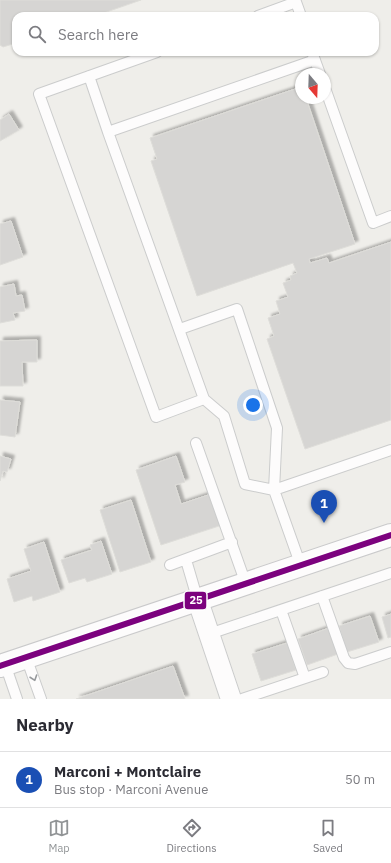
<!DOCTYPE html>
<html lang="en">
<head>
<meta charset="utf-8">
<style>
  body { margin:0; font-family:"IBM Plex Sans",sans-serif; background:#f2f2f3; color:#2b2b33 }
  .compass { position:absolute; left:295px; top:68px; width:36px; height:36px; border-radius:50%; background:#fff; box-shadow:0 1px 3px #0004; rotate:161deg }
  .you { position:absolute; left:253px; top:405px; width:14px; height:14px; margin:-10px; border:3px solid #fff; border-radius:50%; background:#1a73e8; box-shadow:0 0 0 6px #1a73e833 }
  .badge { display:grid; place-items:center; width:26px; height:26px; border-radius:50%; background:#919496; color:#fff; font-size:13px; font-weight:700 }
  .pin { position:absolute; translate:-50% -33px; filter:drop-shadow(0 1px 2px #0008) }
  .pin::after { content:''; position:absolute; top:21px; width:14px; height:12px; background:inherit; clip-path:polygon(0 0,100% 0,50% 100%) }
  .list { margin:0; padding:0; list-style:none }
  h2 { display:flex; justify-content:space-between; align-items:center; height:52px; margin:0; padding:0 16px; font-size:17px }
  h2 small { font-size:13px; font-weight:400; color:#7c7c81 }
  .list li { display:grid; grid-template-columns:26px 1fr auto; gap:12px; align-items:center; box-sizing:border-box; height:56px; padding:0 16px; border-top:1px solid #e1e1e2 }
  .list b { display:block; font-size:15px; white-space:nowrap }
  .list p { margin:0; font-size:13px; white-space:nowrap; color:#7c7c81 }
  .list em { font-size:13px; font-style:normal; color:#7c7c81 }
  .icon { flex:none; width:22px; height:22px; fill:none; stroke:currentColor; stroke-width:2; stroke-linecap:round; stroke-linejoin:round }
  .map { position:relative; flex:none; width:391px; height:699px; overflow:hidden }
  .search { position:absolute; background:#fff; box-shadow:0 1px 3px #0004; left:12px; right:12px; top:12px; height:44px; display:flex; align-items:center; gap:10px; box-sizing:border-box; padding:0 14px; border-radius:12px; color:#7c7c81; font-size:15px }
  .sheet { height:108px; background:#fff }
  nav { display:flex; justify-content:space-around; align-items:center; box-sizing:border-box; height:56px; border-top:1px solid #e1e1e2; background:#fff; font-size:11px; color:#7c7c81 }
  nav a { display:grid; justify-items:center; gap:2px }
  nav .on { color:#919496 }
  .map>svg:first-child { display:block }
</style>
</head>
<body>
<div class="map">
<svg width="391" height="699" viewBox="0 0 391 699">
  <defs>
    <filter id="shadow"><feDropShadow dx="3.5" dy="-3.5" stdDeviation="1" flood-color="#0004"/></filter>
  </defs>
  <rect width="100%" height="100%" fill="#efeeea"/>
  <path fill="#d6d5d3" stroke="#deddd9" filter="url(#shadow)" d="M0,0H141L95,16H16V43L3,47L0,45Z
    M301,87V98H306L355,244L309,259L310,263L327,258L329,263L391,242V420L305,449L267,339L274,336L268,318L280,314L276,301L288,297L283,283L291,280L290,276L297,273L293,263L197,296L151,161L157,159L150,138Z
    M9,114L19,130L0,141V120Z
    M11,221L23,257L0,265V224Z
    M14,284L16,296L22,295L25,311L13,313L15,320L0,323V287Z
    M37,340V362H22L23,386H0V341Z
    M0,400L20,402L15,437L0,435Z
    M0,456L11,459L7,472L3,471L0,481Z
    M176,456L185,482L175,485L181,504L211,494L222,525L161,545L136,470Z
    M131,500L151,562L120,572L100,510Z
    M101,541L112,574L87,582L85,578L69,583L61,560L92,550L90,545Z
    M44,542L60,592L33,601L32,596L14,602L7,579L31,571L24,549Z
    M391,614V637L388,638L382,617Z
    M370,616L379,642L347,652L339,626Z
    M329,628L338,654L307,665L298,639Z
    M287,643L296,670L261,681L252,654Z
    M173,666L185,699H76Z"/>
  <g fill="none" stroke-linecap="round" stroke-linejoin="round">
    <g stroke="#cbcccc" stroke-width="12">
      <path id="service" d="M258,16L296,2L301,16
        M157,52L39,94L156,417L204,399L224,416L245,484L274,490L277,428L237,309L180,329
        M312,52L320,74
        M89,76L108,132
        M325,88L373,223L391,216
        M204,399L108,132L315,60
        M196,443L246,584
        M186,560L198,601
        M170,565L232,542
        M301,566L274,490L391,450
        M322,596L344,658L348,663L355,664L391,652
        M281,610L305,678
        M209,634L391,573
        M26,657L41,699
        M5,664L17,699
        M242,699L323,672"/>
    </g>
    <g stroke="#cbcccc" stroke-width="22">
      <path id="minor" d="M198,601L231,699"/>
    </g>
    <g stroke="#cacacb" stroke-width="24">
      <path id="secondary" d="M0,666L391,535"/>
    </g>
    <use href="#service" stroke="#fdfcfc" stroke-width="10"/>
    <use href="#minor" stroke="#fdfcfc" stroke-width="20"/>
    <use href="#secondary" stroke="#fdfcfc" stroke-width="22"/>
    <g stroke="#fff" stroke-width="9">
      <path id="bus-1" d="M0,666L391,535"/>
    </g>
    <use href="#bus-1" stroke="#7c027e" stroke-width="6"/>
  </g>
  <defs><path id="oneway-chevron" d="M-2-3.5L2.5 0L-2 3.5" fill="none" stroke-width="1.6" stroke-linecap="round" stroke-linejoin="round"/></defs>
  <use stroke="#96999c" href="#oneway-chevron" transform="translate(34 678) rotate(71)"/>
  <rect stroke="#fff" stroke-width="1.5" x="184" y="591" width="23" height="19" rx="4" fill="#7c027e"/>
  <g font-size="11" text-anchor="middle" font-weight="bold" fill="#fff">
    <text x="196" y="604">25</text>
  </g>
</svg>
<svg class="compass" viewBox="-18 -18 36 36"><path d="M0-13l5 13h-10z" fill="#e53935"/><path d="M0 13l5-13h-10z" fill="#7c7c81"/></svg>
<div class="you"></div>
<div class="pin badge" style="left:324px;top:523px;background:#1a4fb4">1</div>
<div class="search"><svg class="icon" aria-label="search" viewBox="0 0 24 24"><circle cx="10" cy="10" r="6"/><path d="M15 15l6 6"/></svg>Search here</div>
</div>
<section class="sheet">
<h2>Nearby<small></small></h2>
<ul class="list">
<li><span class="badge" style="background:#1a4fb4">1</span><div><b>Marconi + Montclaire</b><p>Bus stop · Marconi Avenue</p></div><em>50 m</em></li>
</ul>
</section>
<nav>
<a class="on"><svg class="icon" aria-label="map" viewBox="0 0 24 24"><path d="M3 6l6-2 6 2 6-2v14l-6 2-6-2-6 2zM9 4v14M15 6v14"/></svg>Map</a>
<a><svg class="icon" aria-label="directions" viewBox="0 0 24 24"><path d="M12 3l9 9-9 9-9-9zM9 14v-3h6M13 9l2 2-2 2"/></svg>Directions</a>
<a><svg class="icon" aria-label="saved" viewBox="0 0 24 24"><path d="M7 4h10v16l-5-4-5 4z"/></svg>Saved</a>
</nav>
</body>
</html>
